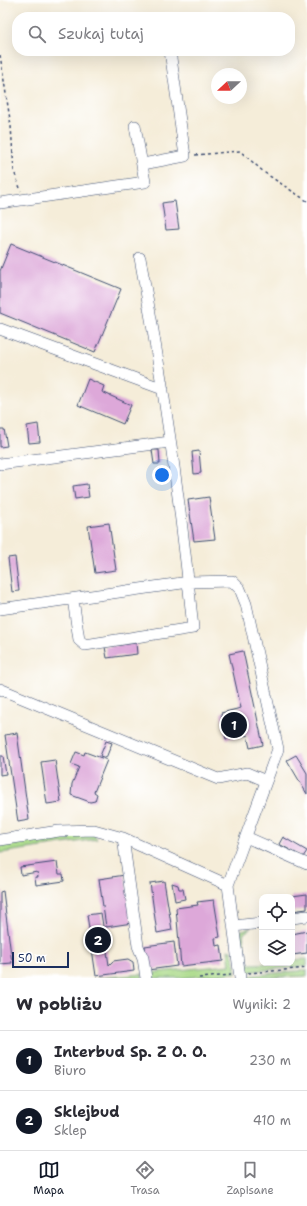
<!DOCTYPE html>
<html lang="pl">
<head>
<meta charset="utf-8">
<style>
  body { margin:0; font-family:"Shantell Sans",sans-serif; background:#f2f2f3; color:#2b2b33 }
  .controls { position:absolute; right:12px; bottom:12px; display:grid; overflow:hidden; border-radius:8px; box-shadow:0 4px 16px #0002 }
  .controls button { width:36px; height:36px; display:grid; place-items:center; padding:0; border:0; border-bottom:1px solid #e1e1e2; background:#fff; color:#2b2b33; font:20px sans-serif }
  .compass { position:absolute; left:211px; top:68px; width:36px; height:36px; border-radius:50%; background:#fff; box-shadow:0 4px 16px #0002; rotate:248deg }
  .scale { position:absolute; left:12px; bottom:10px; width:57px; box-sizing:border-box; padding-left:4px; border:2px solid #1b2f5e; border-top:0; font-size:11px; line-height:14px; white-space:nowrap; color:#1b2f5e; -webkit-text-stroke:3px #fff; paint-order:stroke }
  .you { position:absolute; left:162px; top:475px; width:14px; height:14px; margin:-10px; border:3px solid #fff; border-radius:50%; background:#1a73e8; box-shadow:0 0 0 6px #1a73e833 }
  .badge { display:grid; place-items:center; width:26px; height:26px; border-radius:50%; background:#111827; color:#fff; font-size:13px; font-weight:700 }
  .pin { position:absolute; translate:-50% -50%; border:2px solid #fff; box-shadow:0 1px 4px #0006 }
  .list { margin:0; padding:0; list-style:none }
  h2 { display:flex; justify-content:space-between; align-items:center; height:52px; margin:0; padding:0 16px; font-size:17px }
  h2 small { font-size:13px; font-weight:400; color:#7c7c81 }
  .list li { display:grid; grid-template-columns:26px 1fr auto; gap:12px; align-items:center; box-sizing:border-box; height:60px; padding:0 16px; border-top:1px solid #e1e1e2 }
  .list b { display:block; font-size:15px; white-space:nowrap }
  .list p { margin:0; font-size:13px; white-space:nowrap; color:#7c7c81 }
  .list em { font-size:13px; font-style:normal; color:#7c7c81 }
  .icon { flex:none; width:22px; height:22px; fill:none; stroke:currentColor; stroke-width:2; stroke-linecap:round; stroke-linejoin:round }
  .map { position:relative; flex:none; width:307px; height:978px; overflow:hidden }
  .search { position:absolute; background:#fff; box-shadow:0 4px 16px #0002; left:12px; right:12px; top:12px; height:44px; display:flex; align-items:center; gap:10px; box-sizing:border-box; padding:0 14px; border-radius:16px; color:#7c7c81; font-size:15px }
  .sheet { height:172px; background:#fff }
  nav { display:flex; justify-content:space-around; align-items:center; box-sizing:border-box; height:56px; border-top:1px solid #e1e1e2; background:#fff; font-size:11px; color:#7c7c81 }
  nav a { display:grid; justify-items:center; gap:2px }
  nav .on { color:#111827 }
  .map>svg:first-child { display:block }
</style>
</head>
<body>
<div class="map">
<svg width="307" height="978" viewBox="0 0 307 978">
  <rect width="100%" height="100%" fill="#fff"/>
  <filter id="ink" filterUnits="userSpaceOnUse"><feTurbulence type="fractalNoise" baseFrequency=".025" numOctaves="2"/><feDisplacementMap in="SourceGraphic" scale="8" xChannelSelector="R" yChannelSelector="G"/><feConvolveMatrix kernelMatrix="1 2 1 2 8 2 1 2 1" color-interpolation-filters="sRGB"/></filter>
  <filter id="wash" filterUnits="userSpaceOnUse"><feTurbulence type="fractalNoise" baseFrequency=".012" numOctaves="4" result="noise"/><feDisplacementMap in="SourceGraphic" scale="16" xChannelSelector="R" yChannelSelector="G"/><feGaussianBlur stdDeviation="0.9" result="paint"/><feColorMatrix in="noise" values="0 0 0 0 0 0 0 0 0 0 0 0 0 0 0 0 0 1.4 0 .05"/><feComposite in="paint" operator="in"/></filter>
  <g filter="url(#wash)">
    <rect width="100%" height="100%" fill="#f5edd9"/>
    <path fill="#aada89" stroke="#628474" d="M73,832L93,834L97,839L0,853V843Z
      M251,928L243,934L248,964L292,963V960L307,959V966L245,972L240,934L242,930Z
      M228,950H232L236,973L181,978H149L148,973L230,965Z
      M307,970V976L248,978L246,976Z
      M142,974L143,978H97Z"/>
    <g id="blocks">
      <path fill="#dda8d9" d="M175,201L179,229L166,230L162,203Z
        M11,244L121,289L95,352L0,313V271Z
        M88,379L104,386L102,392L131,405L123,424L78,405Z
        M38,424L40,442L29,443L27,426Z
        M0,429H4L7,446L0,447Z
        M152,450H159L160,464H154Z
        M199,451L201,473L194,474L192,452Z
        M87,484L89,497L75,499L73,486Z
        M209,497L215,539L194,541L188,500Z
        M109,523L116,570L95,573L88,526Z
        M15,557L19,591L12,592L8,558Z
        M136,643L137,654L107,658L105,647Z
        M243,651L263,745L250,748L247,735L226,739L221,713L241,708L229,654Z
        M17,733L29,820L18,822L5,735Z
        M106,741L112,743L106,758L100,756Z
        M76,752L84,755L85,752L107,760L94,792L97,794L95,801L90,802L71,795L72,784L79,767L71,764Z
        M296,755L307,773V794L287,760Z
        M0,756H3L6,774L0,775Z
        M55,760L61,802L47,804L41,762Z
        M283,837L307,851L303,857L279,844Z
        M57,862L59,874H63L64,881L36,885L35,877H38L37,872L21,875L20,867Z
        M125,875L132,923L106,927L99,879Z
        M164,881L172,930L157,933L150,883Z
        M172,883L178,885L179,889H183L185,899L175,901Z
        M3,891L12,963L0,964V892Z
        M307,894V909L292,911V896Z
        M214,900L220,937L215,938L216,946L221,945L223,961L181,966L176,908L198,905L197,902Z
        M101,913L109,965L113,961L128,959L133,962L134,971L96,976L87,915Z
        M307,931V953L292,955V934Z
        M174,942L177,966L148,970L145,946Z"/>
    </g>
  </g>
  <g filter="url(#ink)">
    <use href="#blocks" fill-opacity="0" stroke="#3c4c70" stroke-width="1"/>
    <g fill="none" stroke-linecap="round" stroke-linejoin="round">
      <g stroke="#3c4c70" stroke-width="12">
        <path id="minor" d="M143,164L185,156L170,51
          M0,203L145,182L135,126
          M0,329L163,389
          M0,464L170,442
          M73,599L79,640L85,645L193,628C181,504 163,380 140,258
          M0,609L189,582L232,581L240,589L246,604L278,749L228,885L240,978
          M0,689L218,779L247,773L266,781
          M246,837L307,864
          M123,838L138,946L143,958L146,978
          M0,840L59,831L94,830L123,838L228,885
          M292,918L307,916
          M233,926L262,923"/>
      </g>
      <path stroke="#3c4c70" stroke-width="1.5" stroke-dasharray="3 3" stroke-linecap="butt" d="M0,55L11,126L14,171L21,191
        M195,155L240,151L265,173L307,201
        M248,973L307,968
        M199,978L231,975"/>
      <use href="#minor" stroke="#fff" stroke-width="11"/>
    </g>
  </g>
</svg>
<div class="controls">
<button><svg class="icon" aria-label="locate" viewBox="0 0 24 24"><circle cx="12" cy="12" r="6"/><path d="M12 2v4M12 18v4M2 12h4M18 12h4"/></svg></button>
<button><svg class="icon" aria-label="layers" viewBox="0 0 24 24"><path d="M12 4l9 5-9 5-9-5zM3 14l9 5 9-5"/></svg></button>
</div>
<svg class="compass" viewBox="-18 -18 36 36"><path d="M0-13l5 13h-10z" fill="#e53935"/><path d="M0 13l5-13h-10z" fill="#7c7c81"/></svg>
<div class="scale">50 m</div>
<div class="you"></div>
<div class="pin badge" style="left:234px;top:725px">1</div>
<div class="pin badge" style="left:98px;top:940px">2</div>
<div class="search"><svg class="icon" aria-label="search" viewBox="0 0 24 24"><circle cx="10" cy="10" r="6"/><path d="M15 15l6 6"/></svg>Szukaj tutaj</div>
</div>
<section class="sheet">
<h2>W pobliżu<small>Wyniki: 2</small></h2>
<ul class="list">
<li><span class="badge">1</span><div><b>Interbud Sp. Z O. O.</b><p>Biuro</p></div><em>230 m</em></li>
<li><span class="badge">2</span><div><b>Sklejbud</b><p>Sklep</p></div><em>410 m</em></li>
</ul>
</section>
<nav>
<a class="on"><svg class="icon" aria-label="map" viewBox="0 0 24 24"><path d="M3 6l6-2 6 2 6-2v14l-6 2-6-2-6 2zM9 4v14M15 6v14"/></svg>Mapa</a>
<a><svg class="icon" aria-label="directions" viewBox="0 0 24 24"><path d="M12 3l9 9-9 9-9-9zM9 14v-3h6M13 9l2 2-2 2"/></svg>Trasa</a>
<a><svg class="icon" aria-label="saved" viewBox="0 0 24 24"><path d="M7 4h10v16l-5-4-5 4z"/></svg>Zapisane</a>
</nav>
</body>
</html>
